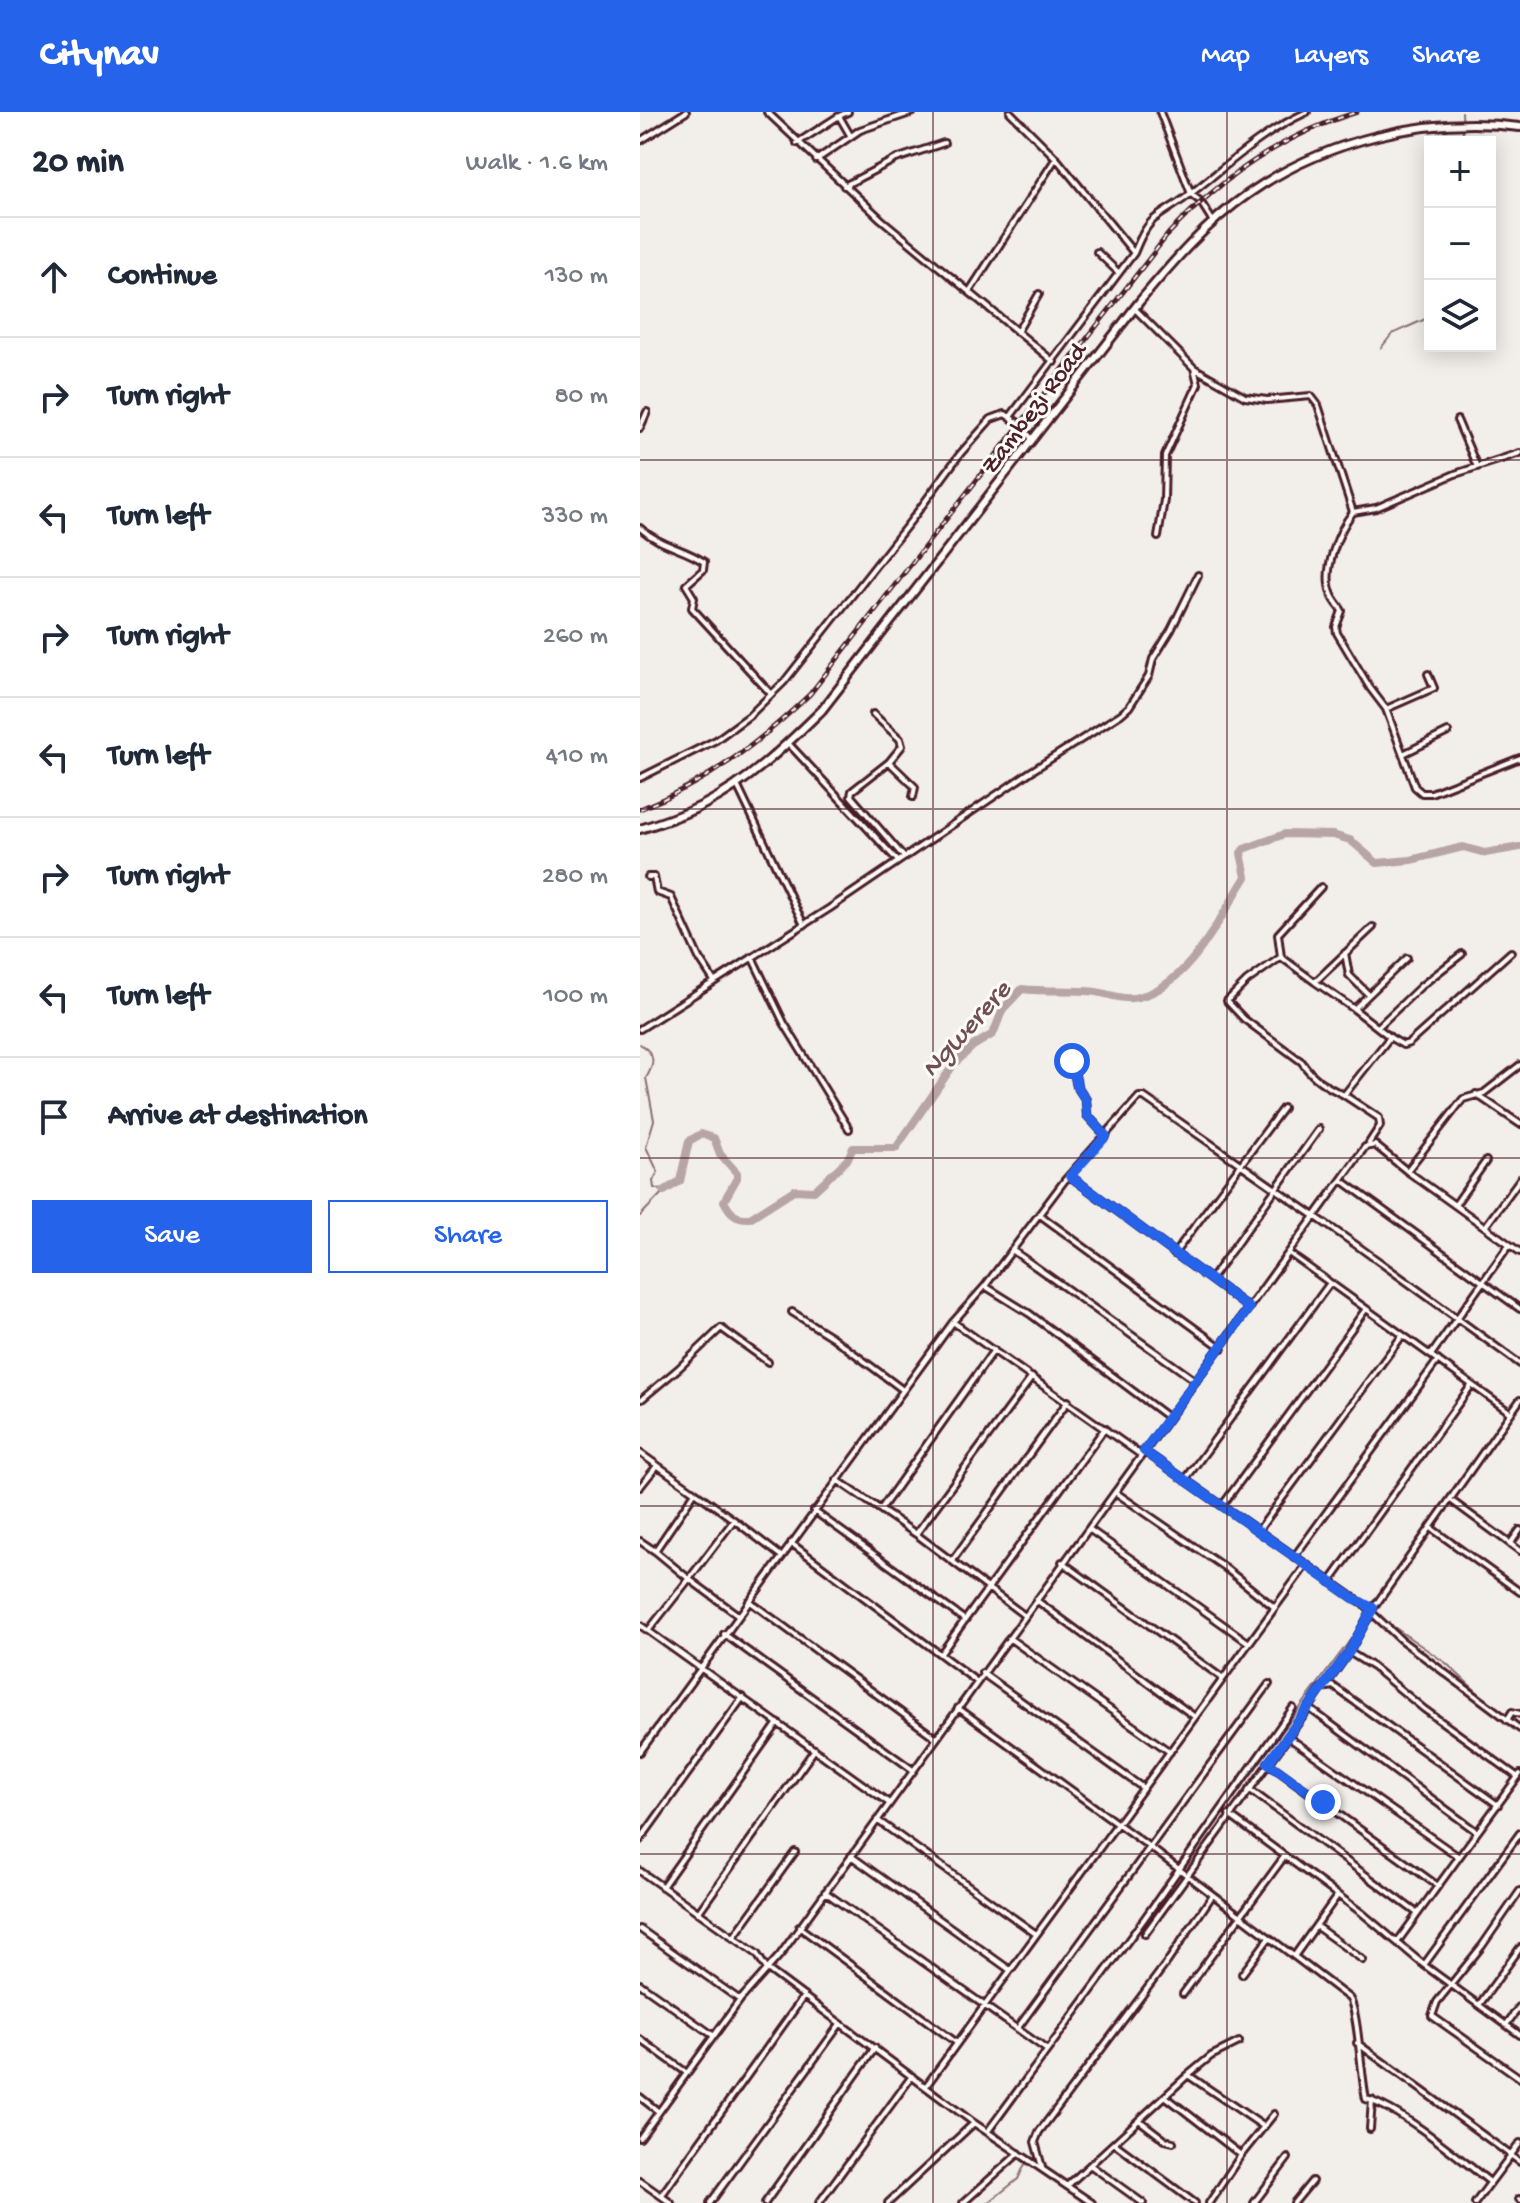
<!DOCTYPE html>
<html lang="en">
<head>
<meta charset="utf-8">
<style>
  body { margin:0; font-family:"Gochi Hand",sans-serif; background:#f2f2f3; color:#1f2937 }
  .controls { position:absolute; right:24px; top:24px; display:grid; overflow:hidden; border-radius:0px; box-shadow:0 4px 20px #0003 }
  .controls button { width:72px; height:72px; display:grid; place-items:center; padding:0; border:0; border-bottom:2px solid #e0e1e3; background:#fff; color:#1f2937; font:40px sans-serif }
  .stop { position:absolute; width:24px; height:24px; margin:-18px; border:6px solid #2563eb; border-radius:50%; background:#fff }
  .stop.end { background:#2563eb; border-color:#fff; box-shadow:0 2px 8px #0008 }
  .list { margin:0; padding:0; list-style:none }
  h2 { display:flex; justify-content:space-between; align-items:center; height:104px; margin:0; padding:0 32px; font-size:34px }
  h2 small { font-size:26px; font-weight:400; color:#747a83 }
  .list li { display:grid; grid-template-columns:52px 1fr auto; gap:24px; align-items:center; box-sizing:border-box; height:120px; padding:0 32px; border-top:2px solid #e0e1e3 }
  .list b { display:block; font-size:30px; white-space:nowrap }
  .list em { font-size:26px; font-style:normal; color:#747a83 }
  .actions { display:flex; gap:16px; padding:24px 32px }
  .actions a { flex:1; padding:18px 0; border:2px solid #2563eb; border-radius:0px; text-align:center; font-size:28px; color:#2563eb }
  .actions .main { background:#2563eb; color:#fff }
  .icon { flex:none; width:44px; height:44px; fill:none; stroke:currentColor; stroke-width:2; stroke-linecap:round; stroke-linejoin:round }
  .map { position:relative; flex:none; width:880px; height:2091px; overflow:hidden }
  header { display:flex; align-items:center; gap:48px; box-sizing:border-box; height:112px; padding:0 40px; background:#2563eb; color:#fff }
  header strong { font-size:38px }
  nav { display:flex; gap:44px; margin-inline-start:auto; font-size:28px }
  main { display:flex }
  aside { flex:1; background:#fff }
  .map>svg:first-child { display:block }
</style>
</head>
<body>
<header>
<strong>Citynav</strong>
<nav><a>Map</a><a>Layers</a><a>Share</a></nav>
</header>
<main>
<aside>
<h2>20 min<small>Walk · 1.6 km</small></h2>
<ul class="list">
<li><svg class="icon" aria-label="ahead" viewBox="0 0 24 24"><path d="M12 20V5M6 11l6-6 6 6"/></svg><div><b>Continue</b></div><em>130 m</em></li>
<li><svg class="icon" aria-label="right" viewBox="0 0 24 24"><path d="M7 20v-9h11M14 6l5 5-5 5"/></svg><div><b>Turn right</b></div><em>80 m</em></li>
<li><svg class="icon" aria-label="left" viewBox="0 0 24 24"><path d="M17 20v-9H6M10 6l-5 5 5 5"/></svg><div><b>Turn left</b></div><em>330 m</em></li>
<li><svg class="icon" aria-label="right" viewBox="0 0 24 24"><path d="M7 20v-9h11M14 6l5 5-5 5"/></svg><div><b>Turn right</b></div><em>260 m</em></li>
<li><svg class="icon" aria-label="left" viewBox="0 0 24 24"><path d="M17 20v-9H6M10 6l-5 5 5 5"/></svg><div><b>Turn left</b></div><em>410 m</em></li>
<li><svg class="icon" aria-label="right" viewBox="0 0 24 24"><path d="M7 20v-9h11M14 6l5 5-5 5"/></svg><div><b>Turn right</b></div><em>280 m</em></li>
<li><svg class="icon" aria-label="left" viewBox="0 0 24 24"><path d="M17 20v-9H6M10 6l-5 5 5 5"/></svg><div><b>Turn left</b></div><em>100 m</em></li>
<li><svg class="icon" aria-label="arrive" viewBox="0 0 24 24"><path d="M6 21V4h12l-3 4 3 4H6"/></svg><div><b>Arrive at destination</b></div></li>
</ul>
<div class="actions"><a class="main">Save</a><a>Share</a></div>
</aside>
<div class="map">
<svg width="880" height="2091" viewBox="0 0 880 2091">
  <rect width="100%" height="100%" fill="#f2efeb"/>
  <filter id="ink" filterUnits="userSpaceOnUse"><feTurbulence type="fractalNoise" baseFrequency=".0125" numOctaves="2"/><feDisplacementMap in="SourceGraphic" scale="16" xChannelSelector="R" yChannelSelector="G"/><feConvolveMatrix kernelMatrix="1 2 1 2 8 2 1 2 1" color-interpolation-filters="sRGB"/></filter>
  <g filter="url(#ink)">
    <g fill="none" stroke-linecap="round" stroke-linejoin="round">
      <path stroke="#8b6f75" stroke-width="2" d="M815,30L823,22L822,0
        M741,236L752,222L790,205
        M0,932C16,942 15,952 6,966L14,1008L6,1035L18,1060L13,1069L14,1076L24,1079L0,1104
        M741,1506L806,1551L850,1592L867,1602
        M729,1510L734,1508
        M872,1606L880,1612
        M544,1753L722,1512
        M533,1770L538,1763
        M376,2037L354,2018L480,1843
        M348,2091L378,2067L385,2052"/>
      <path stroke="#b7a5a6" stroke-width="8" d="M24,1079L40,1069L49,1029L61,1022L74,1026L80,1042L97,1061V1066L84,1089C90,1101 96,1107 110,1106L154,1078L174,1079L207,1048L213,1036H256L314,952L333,934L353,922L363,897L382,877C407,880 432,877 456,880C470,882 484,889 498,885C549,874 580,805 606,765L601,741L604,737L645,722L693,723L710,728L737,751L771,748L823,735L845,741L880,735"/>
      <g stroke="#4a1f2b" stroke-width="10">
        <path id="street" d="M127,0L241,107L414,250
          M370,0L416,46
          M520,0L551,82L560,89L574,111
          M199,4L208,0
          M0,29L46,0
          M157,31L199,4L210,23
          M176,48L220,18L273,0
          M204,74L256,47L304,31
          M457,140L478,160
          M329,180L416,46L494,141
          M494,196L554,256L605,285L627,288L671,284L678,293L713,400L736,396L815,362L880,341
          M377,220L399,182
          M370,305L494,141C499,129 504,117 513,108C524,99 538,92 549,83C589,52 621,21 667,0
          M817,308L837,355
          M0,316L7,300
          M713,400C699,418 681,460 692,483C694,489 699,493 702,499L696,515L697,521L730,576L746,597L775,675L782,681H791L880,646
          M0,416C23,436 42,435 64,450L63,458L46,473L54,486L52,496L131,582
          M518,425L524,388L525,344L558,272L554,256
          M746,597L794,576L788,562
          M233,602L260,627L262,634L249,650L212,679L211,684L264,745
          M148,631L258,749
          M763,642L808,620
          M249,650L275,675L273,685
          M0,666L76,628L109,604L144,570L273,406L320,342L351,307L365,302L380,312L392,327
          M97,673L164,813
          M8,765H14L17,780L31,785L59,846L74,869
          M681,775L638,822L641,845L607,869L587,889L604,907L662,950C672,966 687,975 704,983
          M705,841L709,863L728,882
          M112,845L144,911L209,1017
          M641,845L675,870
          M714,897L767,846
          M738,915L781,874L822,842
          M0,917L190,796L390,660L481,602L489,595L509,564L513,547L531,518L558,463
          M751,926L763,933L769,931L871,840
          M424,939L432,949L437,974L446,988L447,1003L466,1024
          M836,982L880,1012
          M729,1031L740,1014L739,1006L704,983L750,925L714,897L675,870L733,815
          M767,1059L823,987L844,981L880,953
          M430,1064L609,1196
          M703,1069L880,1197
          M815,1093L846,1049
          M400,1103L582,1236
          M845,1115L880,1067
          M372,1138L556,1269
          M534,1142L643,996
          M650,1142L871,1301
          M571,1167L679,1017
          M345,1174L390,1202L529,1306
          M152,1200L192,1225L263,1278
          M313,1210L501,1343
          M791,1243L869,1133
          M2,1287L39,1256L81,1216L128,1250
          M504,1339L730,1497L735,1494L880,1288
          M0,1341L55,1380L15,1439L49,1467L8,1519
          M197,1368L276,1422L385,1504
          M545,1368L690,1171
          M0,1375L16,1355
          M55,1380L94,1408
          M475,1380L584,1455L634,1495
          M812,1389L880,1439
          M582,1394L726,1197
          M241,1397L354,1238
          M174,1399L325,1508L302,1540
          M791,1416L880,1480
          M449,1417L609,1531
          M618,1419L762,1224
          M276,1422L392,1265
          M0,1429L15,1439
          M151,1431L336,1569
          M870,1432L880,1418
          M654,1445L798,1248
          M312,1449L428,1289
          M422,1450L582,1566
          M690,1470L831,1274
          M396,1488L555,1605
          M109,1489L296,1626
          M731,1500L761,1528L880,1617
          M98,1503L49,1467L94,1408L141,1444
          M325,1508L465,1316
          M0,1513L249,1691
          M84,1522L273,1658
          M369,1526L530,1640
          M709,1540L733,1555L784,1597L878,1665
          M342,1561L503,1676
          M686,1573L709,1540L732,1498
          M318,1596L511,1736L709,1886C718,1896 721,1966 726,1987C763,1998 818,2045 850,2070
          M669,1596L682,1576L693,1574L858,1693
          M867,1608L872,1600L880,1602
          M648,1625L819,1745L880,1662
          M0,1640L313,1210L345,1174L425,1068L499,985H504L719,1135L880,1252
          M628,1651L798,1774
          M609,1677L777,1801
          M589,1703L722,1801L784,1853L880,1923
          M237,1708L396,1822
          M0,1728L103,1585
          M211,1744L370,1858
          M0,1759L117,1842L126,1856L334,2011L452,2091
          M22,1775L138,1611
          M880,1779L842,1834L797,1890L792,1904L880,1966
          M185,1780L407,1938
          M58,1801L175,1637
          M159,1815L317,1931
          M677,1815L723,1848
          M0,1817L100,1888
          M505,1822L669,1596L837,1720
          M93,1826L155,1740
          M758,1829L819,1745
          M655,1843L697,1784
          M784,1853L880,1721
          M602,1862L629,1826
          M0,1872L74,1924
          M543,1882L644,1745
          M839,1893L880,1836
          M866,1913L880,1894
          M377,1917L629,1572
          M0,1927L47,1961
          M717,1931L880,2050
          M548,1963L623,2014
          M286,1974L666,1453
          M525,1984L601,2043
          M0,1985L19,2000
          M499,2008L525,2028L533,2030
          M730,2017L732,1988
          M348,2019L504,1807L653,1596
          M0,2026L100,1888L140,1843L725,1035L735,1033L767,1059L880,1140
          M474,2031L555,2091
          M450,2053L503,2091
          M402,2055L395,2030L399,2020L528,1849L572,1784
          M0,2069L31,2091
          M427,2074L548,1963L571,1944L599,1930
          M21,2084L164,1884
          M879,2087L880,2088
          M70,2091L200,1912
          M125,2091L235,1936
          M179,2091L272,1964
          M248,2091L334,2011
          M323,2091L379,2041
          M569,2091L601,2043L634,2002
          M614,2091L648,2046
          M654,2091L672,2069
          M835,2091L880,2031"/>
      </g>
      <g stroke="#4a1f2b" stroke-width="12">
        <path id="secondary" d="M0,717C22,710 44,703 65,692C110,669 146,633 182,598L500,189C532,151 566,111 608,82C685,28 787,3 880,15"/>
      </g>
      <use href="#street" stroke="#fdfcf7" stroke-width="4"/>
      <use href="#secondary" stroke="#fdfcf7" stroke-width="6"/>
      <g stroke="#4a1f2b" stroke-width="5">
        <path id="rail" d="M0,697C68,670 118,632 170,582L529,121C584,64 641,24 717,0"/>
      </g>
      <use href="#rail" stroke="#fdfcf7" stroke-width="2" stroke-dasharray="6" stroke-linecap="butt"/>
    </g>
  </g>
  <g fill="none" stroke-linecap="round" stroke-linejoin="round" filter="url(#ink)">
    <path stroke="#2563eb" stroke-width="10" d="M432,949L437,974L446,988L447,1003L466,1024L430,1064L609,1196L504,1339L716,1488L733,1496L709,1540L628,1651L683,1690"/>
  </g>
  <path fill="none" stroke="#4a1f2b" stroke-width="2" stroke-opacity="0.55" d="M293,0V2091M587,0V2091M0,348H880M0,697H880M0,1046H880M0,1394H880M0,1742H880"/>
  <g text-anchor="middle" stroke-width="6" stroke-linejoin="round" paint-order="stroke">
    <g font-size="26" fill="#4a1f2b" stroke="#fdfcf7">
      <text transform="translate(392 295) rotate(-53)" y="9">Zambezi Road</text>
    </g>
    <g font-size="28" font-style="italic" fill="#704e56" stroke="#fdfcf7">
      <text transform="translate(324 915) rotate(-48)" y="10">Ngwerere</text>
    </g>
  </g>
</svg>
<div class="controls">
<button>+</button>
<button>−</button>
<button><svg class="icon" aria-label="layers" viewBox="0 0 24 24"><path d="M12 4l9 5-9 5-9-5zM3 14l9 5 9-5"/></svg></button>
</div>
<div class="stop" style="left:432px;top:949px"></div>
<div class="stop end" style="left:683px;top:1690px"></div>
</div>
</main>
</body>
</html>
